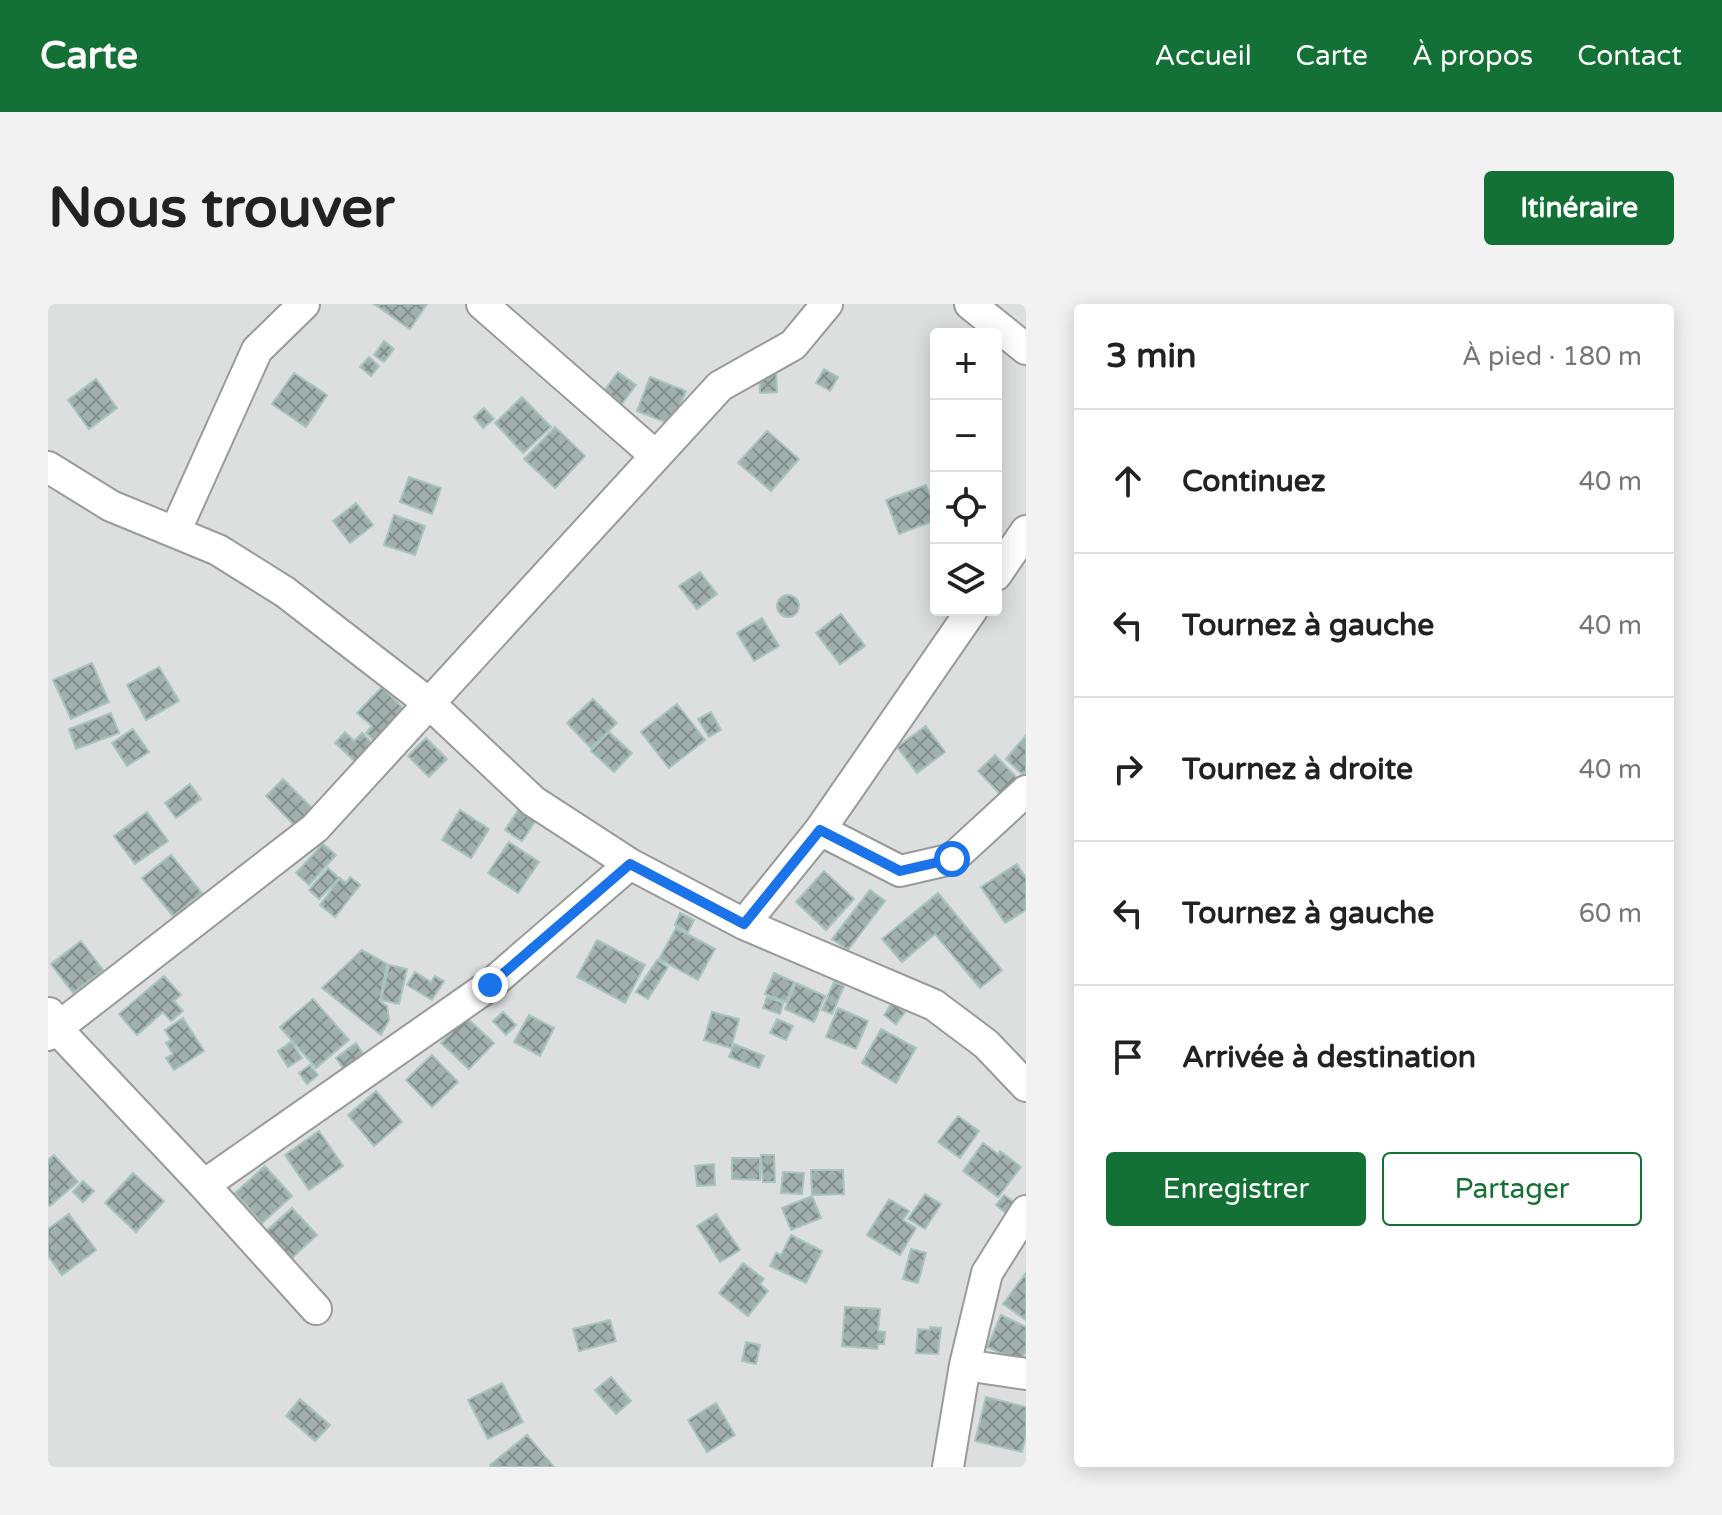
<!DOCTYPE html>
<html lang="fr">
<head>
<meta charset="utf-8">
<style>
  body { margin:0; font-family:"Varela Round",sans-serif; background:#f2f2f2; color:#222 }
  .controls { position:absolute; right:24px; top:24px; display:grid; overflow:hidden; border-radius:8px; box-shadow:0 4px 20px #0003 }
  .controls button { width:72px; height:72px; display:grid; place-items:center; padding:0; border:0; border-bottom:2px solid #e0e0e0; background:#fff; color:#222; font:40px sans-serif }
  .stop { position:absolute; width:24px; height:24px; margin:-18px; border:6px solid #1a73e8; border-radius:50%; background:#fff }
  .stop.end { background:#1a73e8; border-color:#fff; box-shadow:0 2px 8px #0008 }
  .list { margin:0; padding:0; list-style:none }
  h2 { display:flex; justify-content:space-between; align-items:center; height:104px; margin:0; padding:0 32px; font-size:34px }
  h2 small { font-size:26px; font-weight:400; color:#767676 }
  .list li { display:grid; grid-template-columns:52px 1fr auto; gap:24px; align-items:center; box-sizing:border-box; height:144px; padding:0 32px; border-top:2px solid #e0e0e0 }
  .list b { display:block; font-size:30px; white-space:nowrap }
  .list em { font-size:26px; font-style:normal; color:#767676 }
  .actions { display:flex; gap:16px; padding:24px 32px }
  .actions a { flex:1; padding:18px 0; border:2px solid #137135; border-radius:8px; text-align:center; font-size:28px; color:#137135 }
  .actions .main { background:#137135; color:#fff }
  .icon { flex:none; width:44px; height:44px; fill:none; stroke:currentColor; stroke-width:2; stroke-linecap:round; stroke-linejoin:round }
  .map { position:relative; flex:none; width:978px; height:1163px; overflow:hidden; border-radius:8px }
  header { display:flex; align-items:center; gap:48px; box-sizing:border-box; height:112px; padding:0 40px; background:#137135; color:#fff }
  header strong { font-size:38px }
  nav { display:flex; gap:44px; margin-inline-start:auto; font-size:28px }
  .intro { display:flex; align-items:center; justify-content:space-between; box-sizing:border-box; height:192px; padding:0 48px }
  h1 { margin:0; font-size:56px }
  .button { padding:20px 36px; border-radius:8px; background:#137135; color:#fff; font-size:28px; font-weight:700 }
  main { display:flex; gap:48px; padding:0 48px }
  aside { flex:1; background:#fff; border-radius:8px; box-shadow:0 4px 20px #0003 }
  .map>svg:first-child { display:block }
</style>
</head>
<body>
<header>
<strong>Carte</strong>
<nav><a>Accueil</a><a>Carte</a><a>À propos</a><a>Contact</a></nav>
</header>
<div class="intro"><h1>Nous trouver</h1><a class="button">Itinéraire</a></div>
<main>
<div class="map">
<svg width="978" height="1163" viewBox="0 0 978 1163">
  <defs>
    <pattern id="building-cross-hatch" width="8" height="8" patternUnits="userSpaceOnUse" patternTransform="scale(2)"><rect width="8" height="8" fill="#a1b0ad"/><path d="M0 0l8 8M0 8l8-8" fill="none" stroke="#838f8c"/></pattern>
  </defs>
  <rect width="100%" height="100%" fill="#e6f1f1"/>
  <path fill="#dddede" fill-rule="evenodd" d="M0,0H978V1163H0ZM888,30H948V306H888Z"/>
  <path fill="url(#building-cross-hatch)" stroke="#a8c4be" stroke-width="2" d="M326,0H379L362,25Z
    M336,37L346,45L336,58L326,51Z
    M321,53L331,62L323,72L312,63Z
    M776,65L790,73L782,87L768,79Z
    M728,66L729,88L712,89L711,67Z
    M570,68L588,81L570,105L553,91Z
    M246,69L279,91L258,123L224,100Z
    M602,73L638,87L624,121L589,107Z
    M48,75L69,104L41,125L20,96Z
    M474,93L503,123L475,149L447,119Z
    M436,104L446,115L435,124L426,113Z
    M507,123L537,152L507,184L476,155Z
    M719,127L751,155L723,187L690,159Z
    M361,173L393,184L384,210L352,198Z
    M878,181L888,206V216L851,230L838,196Z
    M308,199L325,221L302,239L285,217Z
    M346,211L377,222L367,251L336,241Z
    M652,268L669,290L649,305L631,282Z
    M729 302a11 11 0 1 1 22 0a11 11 0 1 1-22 0Z
    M793,310L817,342L792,360L768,329Z
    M714,314L731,342L706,357L689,329Z
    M44,359L61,398L23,415L5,376Z
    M111,363L131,397L98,416L79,381Z
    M334,383L363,412L333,443L318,429L324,422L309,409Z
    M545,395L569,419L543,444L519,419Z
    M629,400L657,436L621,464L593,428Z
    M663,408L673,426L661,433L650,415Z
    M63,409L71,429L28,445L21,425Z
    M878,422L897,448L869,469L849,443Z
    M85,425L101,448L79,462L64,439Z
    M297,428L306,437L314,429L329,444L312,462L287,439Z
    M561,428L584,449L566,468L543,447Z
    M978,431V468L975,471L958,455Z
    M378,434L399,455L381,473L360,452Z
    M947,451L972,477L955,493L930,467Z
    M235,475L267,507L249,524L218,492Z
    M142,480L153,495L128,514L117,499Z
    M473,502L490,513L474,537L457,526Z
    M412,506L441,525L423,554L394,536Z
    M99,508L120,537L87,560L66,532Z
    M461,538L491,558L470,589L440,569Z
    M275,540L288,551L261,581L248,569Z
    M123,551L154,589L125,612L94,574Z
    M969,560L978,574V606L957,619L933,583Z
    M280,564L291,574L271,595L261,586Z
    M776,567L806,595L778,626L748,598Z
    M302,573L312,581L287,613L272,601L292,574L298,579Z
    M822,586L837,597L800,646L784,635Z
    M890,589L954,666L932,684L887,630L854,658L834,635Z
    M632,609L646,616L640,628L627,621Z
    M628,624L667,645L650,676L611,655Z
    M549,636L597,661L577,699L529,673Z
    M33,637L55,666L25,689L3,660Z
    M314,646L339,660L332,697L339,702L341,716L333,731L274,684Z
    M609,656L620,663L600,695L588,688Z
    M341,661L359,665L351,700L333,696Z
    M367,668L383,678L387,672L396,677L384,696L359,681Z
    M726,669L746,678L738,698L717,690Z
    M116,672L133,691L126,697L135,707L123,717L115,708L89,731L71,710Z
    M786,678L796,682L784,710L774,706Z
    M748,679L777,692L766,718L737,705Z
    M719,693L735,699L732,710L715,704Z
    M265,695L301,736L268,764L232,723Z
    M844,699L857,708L848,720L836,711Z
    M790,704L820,717L808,745L778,733Z
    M455,708L468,721L458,731L445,717Z
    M664,708L691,715L683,744L656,736Z
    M481,711L506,724L492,752L466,738Z
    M418,713L446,739L421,765L393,739Z
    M135,714L156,747L126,766L118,754L125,750L118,739L123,736L117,726Z
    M729,715L745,722L738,736L722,729Z
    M833,725L868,744L848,779L814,759Z
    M243,738L254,754L240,763L230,747Z
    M308,739L320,757L300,771L288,754Z
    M686,740L716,752L711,764L681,753Z
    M384,751L410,778L384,803L358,776Z
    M262,761L270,771L259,780L251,769Z
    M328,787L354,818L326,842L300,811Z
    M910,812L931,827L912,854L890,838Z
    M271,827L295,862L261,886L237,851Z
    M935,839L950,850L952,847L973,863L950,893L915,867Z
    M6,851L30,878L2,902L0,900V856Z
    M713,851H726L727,878H715Z
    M684,854H712V876L684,875Z
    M666,860L667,881L649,882L647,862Z
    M217,862L244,892L214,919L187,889Z
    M763,866H795L796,890L764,891Z
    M735,868L756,869L754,890L733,889Z
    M85,869L116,897L88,928L57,899Z
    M35,877L46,887L35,898L25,888Z
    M877,890L893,900L877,925L860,915Z
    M956,891L967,899L959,910L948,901Z
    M764,892L773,914L743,926L734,904Z
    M841,895L861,907L855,916L868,924L852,951L819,931Z
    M244,904L269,931L243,955L218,927Z
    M21,910L48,946L14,971L0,952V925Z
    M668,910L692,946L672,958L649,922Z
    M743,931L774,947L758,979L722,962L728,949L733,951Z
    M863,945L878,949L870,979L855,975Z
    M695,959L716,975L712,980L720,987L700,1012L671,989Z
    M978,969V1016L955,1000Z
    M797,1003L832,1005L830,1027L837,1028L836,1040H830L829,1045L794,1042Z
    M953,1011L978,1023V1046L973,1058L939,1043Z
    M562,1016L568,1037L531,1047L525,1025Z
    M882,1023L893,1024L890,1050L868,1049L870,1025L882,1026Z
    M698,1038L712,1041L708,1060L694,1057Z
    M563,1073L583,1097L568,1110L547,1086Z
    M454,1079L475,1118L440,1135L420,1096Z
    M938,1093L978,1103V1132L974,1148L927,1137Z
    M252,1095L282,1121L267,1137L238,1112Z
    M668,1099L687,1131L659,1148L640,1116Z
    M479,1131L506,1163H444L442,1161Z"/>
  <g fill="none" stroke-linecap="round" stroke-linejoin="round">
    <g stroke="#9a9a9a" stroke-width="34">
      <path id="minor" d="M434,0L608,152
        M922,0L978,45
        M0,163L63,202L170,246L237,288L382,400L485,497L582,560L696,620L886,701L938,740L978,782
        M127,228L209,46L256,0
        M948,271L978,227
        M772,526L852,567L904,555L978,487
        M696,620L772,526L924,306
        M1,709L9,725L156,881L268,1005
        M0,731L267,524L672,82L745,41L779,0
        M156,881L442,681L582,560
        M917,1061L978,1070
        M900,1163L917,1061L939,969L978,907"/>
    </g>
    <use href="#minor" stroke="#fff" stroke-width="30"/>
  </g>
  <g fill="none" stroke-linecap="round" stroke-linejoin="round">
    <path stroke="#1a73e8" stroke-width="10" d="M442,681L582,560L696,620L772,526L852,567L904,555"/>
  </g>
</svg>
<div class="controls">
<button>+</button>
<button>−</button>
<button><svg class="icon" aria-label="locate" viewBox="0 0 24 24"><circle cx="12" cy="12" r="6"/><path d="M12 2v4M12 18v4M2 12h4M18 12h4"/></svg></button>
<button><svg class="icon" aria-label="layers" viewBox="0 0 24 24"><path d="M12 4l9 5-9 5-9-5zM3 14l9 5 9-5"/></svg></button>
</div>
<div class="stop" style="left:904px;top:555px"></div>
<div class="stop end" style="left:442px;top:681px"></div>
</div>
<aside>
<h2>3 min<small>À pied · 180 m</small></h2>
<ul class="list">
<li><svg class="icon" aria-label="ahead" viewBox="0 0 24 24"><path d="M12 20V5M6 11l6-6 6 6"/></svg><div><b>Continuez</b></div><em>40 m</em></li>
<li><svg class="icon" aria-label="left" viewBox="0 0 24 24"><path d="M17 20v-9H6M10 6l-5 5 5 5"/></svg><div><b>Tournez à gauche</b></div><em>40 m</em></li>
<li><svg class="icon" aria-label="right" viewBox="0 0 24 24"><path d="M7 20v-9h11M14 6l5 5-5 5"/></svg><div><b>Tournez à droite</b></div><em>40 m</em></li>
<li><svg class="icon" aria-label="left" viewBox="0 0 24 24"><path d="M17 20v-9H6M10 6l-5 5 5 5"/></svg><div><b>Tournez à gauche</b></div><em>60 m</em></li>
<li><svg class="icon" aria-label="arrive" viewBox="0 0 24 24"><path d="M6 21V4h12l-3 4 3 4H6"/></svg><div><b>Arrivée à destination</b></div></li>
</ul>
<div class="actions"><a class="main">Enregistrer</a><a>Partager</a></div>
</aside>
</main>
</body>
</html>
